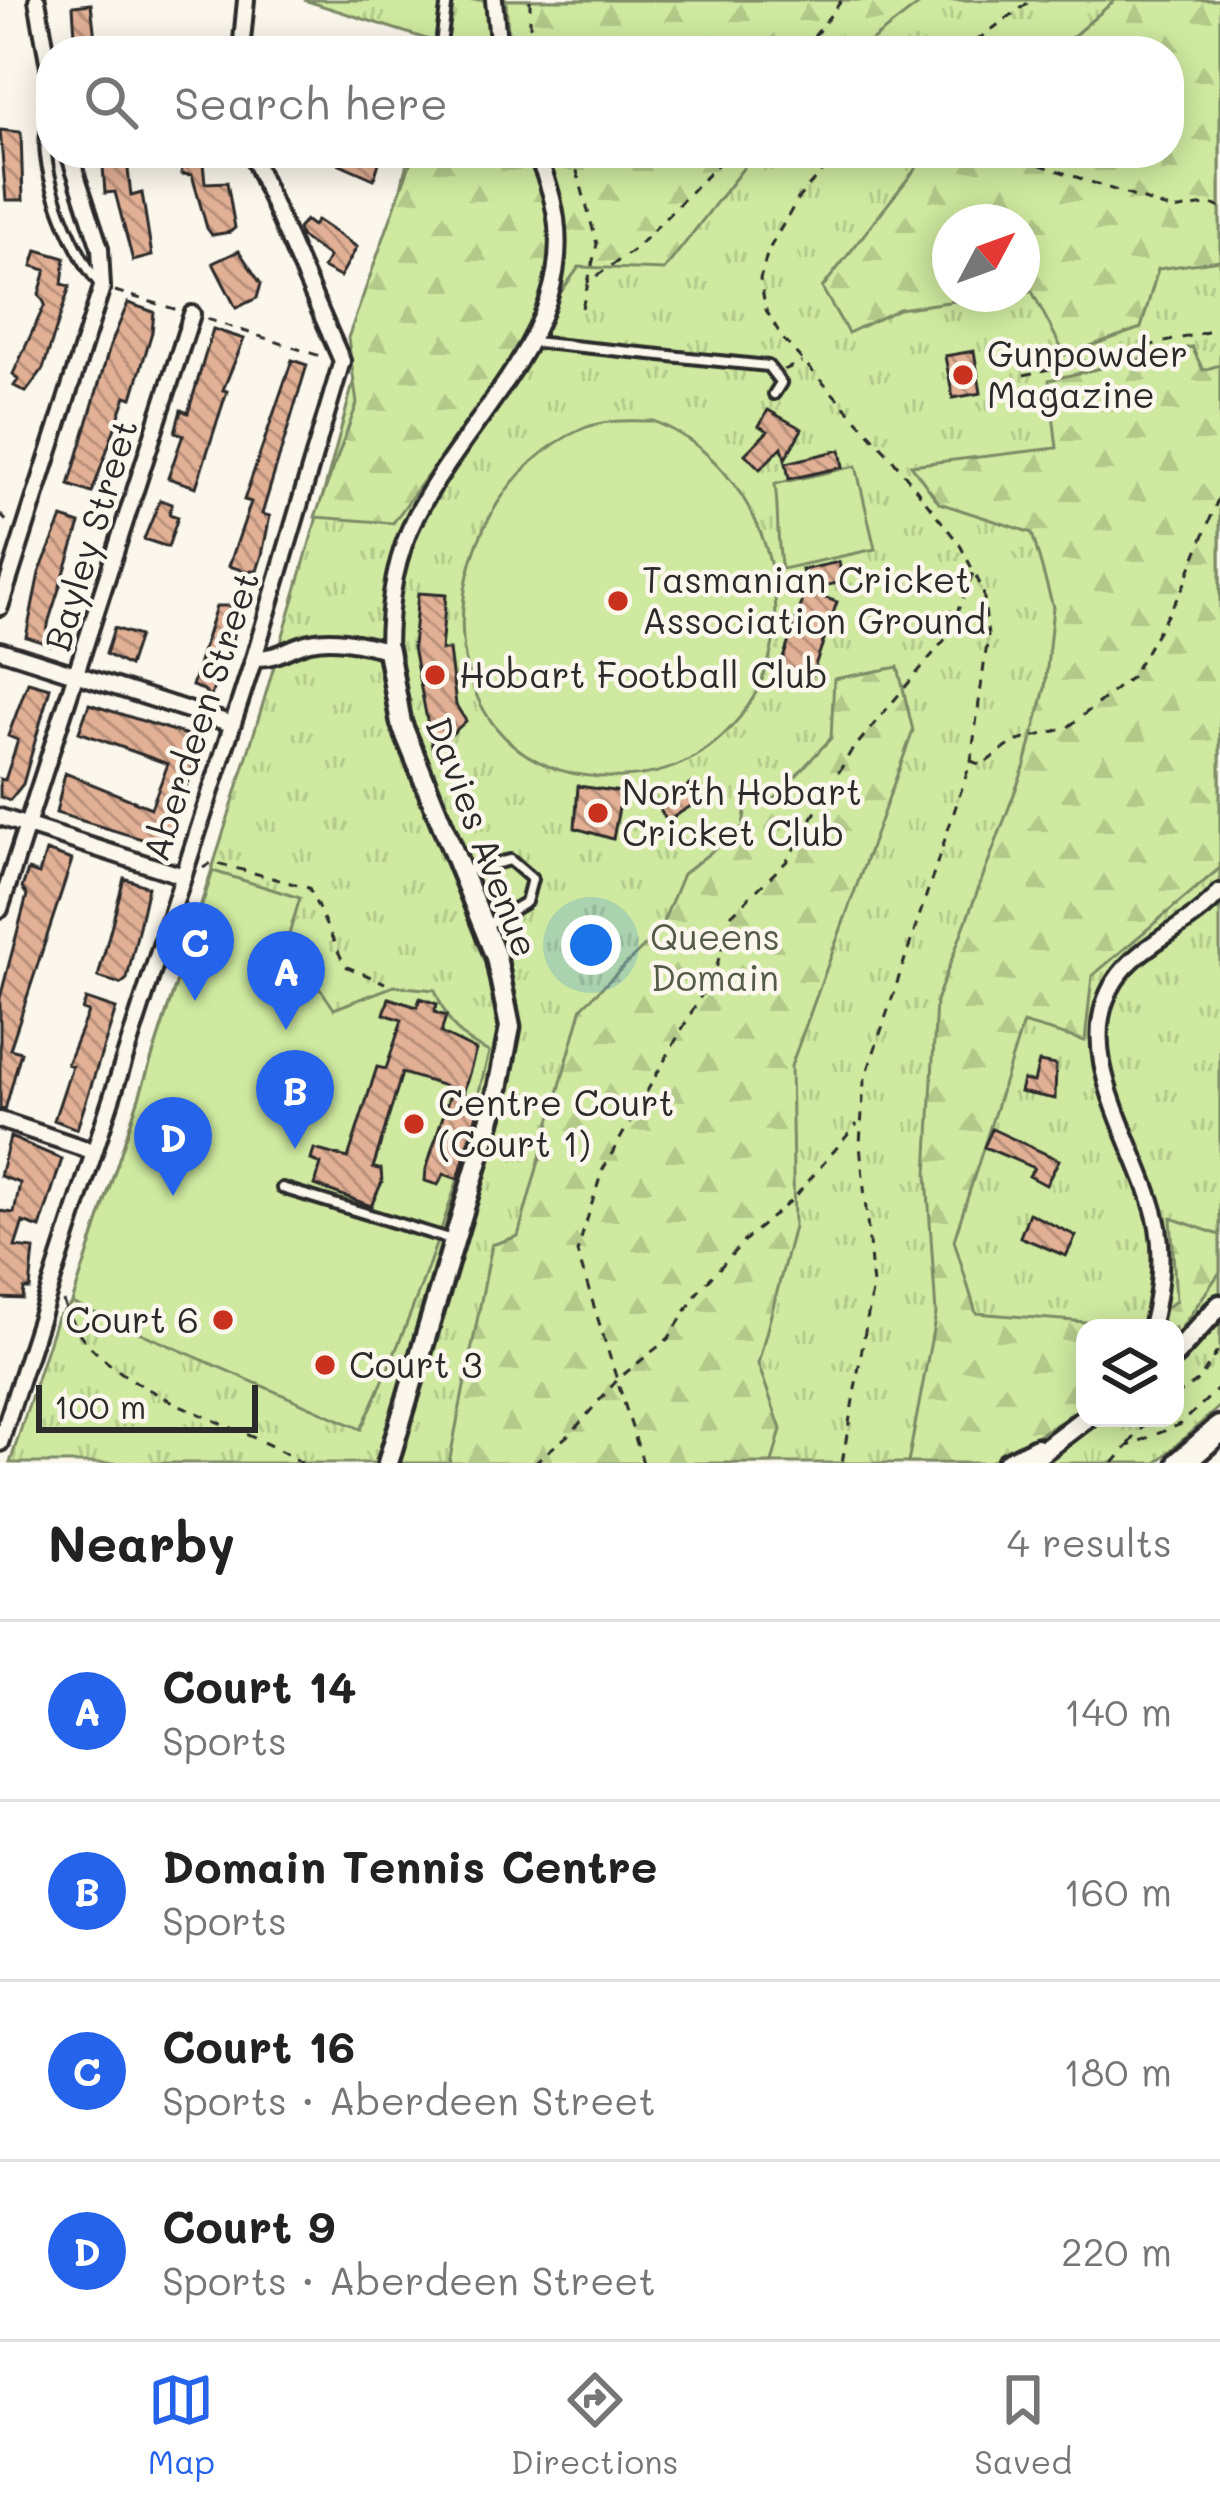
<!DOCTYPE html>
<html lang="en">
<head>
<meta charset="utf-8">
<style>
  body { margin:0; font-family:Mali,sans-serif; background:#f6f6f6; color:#222 }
  .controls { position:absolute; right:36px; bottom:36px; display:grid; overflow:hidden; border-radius:24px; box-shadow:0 6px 30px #0003 }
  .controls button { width:108px; height:108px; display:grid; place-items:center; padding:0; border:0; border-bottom:3px solid #e0e0e0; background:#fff; color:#222; font:60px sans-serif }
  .compass { position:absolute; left:932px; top:204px; width:108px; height:108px; border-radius:50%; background:#fff; box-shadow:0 6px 30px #0003; rotate:49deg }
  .scale { position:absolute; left:36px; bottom:30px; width:222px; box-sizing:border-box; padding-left:12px; border:6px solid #2b2b2b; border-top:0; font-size:33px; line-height:42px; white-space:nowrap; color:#2b2b2b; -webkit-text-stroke:9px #fbf7ec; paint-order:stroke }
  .you { position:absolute; left:591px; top:945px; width:42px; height:42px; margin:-30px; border:9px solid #fff; border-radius:50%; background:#1a73e8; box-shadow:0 0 0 18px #1a73e833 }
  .badge { display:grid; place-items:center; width:78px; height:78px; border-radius:50%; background:#2563eb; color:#fff; font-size:39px; font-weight:700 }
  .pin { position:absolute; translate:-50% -99px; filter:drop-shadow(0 3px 6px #0008) }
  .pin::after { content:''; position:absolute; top:63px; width:42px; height:36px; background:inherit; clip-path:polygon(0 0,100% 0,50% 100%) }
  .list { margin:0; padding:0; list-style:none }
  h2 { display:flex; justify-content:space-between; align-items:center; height:156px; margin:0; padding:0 48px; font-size:51px }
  h2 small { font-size:39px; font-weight:400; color:#767676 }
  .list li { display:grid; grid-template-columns:78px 1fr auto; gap:36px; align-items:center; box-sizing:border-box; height:180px; padding:0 48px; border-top:3px solid #e0e0e0 }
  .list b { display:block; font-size:45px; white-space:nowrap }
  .list p { margin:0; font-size:39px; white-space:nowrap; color:#767676 }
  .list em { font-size:39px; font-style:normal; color:#767676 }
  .icon { flex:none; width:66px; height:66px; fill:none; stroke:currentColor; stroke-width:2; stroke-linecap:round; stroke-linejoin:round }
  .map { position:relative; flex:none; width:1220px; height:1463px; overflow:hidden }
  .search { position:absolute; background:#fff; box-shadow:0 6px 30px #0003; left:36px; right:36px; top:36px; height:132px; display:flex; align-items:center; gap:30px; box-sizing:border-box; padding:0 42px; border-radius:48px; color:#767676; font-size:45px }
  .sheet { height:876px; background:#fff }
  nav { display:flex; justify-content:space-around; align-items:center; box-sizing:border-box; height:168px; border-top:3px solid #e0e0e0; background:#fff; font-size:33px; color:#767676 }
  nav a { display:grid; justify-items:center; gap:6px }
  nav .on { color:#2563eb }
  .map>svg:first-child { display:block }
</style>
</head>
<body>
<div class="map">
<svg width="1220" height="1463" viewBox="0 0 1220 1463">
  <defs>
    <pattern id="grass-tufts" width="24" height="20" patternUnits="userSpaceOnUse" patternTransform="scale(3)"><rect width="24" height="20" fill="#cfeaa0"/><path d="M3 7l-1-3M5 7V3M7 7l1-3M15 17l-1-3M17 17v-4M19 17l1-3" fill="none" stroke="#b2c98a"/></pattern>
    <pattern id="forest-firs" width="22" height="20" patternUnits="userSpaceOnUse" patternTransform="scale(3)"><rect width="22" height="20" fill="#cfeaa0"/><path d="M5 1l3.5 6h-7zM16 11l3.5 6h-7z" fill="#b2c98a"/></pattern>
    <pattern id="building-back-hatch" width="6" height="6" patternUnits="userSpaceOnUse" patternTransform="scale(3)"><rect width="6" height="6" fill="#e2b095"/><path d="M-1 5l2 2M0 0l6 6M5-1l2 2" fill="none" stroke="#b78f7a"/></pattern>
  </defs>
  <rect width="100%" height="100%" fill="#fbf7ec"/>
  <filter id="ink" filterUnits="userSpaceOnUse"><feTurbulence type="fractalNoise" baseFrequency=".00833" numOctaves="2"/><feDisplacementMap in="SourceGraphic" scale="24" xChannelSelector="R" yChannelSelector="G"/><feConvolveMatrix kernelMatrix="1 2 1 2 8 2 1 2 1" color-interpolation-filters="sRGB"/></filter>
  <g filter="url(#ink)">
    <path fill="url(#grass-tufts)" stroke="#7d8a66" stroke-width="3" fill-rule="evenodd" d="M304,0H1220V1406L1156,1463H10L57,1317L72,1303C196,923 322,543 409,153H1169V51H432L433,41ZM950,222H1022V294H950ZM1085,1328H1175V1418H1085Z"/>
    <path fill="url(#forest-firs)" stroke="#7d8a66" stroke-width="3" d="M506,0H925L858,51H509Z
      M1115,0H1220V260L1158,269L1141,328L1065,355L1032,291L1022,292V222H950V294H1005L899,309L848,333L822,288L928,153H1169V51H1056Z
      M414,153H755L664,270L579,267L393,523L315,517L357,404L348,338Z
      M1192,347L1203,370L1220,365V868L1092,976L1085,1041L1023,1023L954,1240L976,1313L1136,1326L1176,1301L1171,1218L1220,1235V1272L1175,1337V1328H1085V1408L988,1463H908L936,1314L927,1175L936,1001L1025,765L1045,688L1053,607L1032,533L939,503L911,465L1057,448L1049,380Z
      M898,667L913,731L791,1066L794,1227L758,1364L781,1429L772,1463H449L492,1245L518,1236L582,1007L659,932L683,874L743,827L747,797L771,803L831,738L834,679Z"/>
    <path fill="#cfeaa0" stroke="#7d8a66" stroke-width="3" d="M653,421C763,463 816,621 740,717C709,755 672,775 622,777C410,786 422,500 582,429C604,419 629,421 653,421Z
      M856,466L875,549L782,569C776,538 779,514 775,484Z
      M213,871L300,898L280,964L322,991L334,1009L394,986L435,990C448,1023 457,1037 489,1052L478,1096L483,1100C448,1213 412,1322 361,1429L72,1303Z"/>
    <path fill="url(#building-back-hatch)" stroke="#2b2b2b" stroke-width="3" d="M91,4L96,47L76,51L73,6Z
      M0,130L21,132L23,200H6Z
      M102,153L127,160L131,196L142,193L152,256L133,261L115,192L105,193Z
      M179,153H202L205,183L227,182L235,228L230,232L212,235L207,228L192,175L182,174Z
      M315,153H382L374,179Z
      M305,220L313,226L317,220L357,247L340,277L323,268L329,257L301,237L298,229Z
      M37,250L65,258L62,284L70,286L43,369L26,392L14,386L18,380L13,374L45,304L39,294L46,270L32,266Z
      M239,251L261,284L257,298L236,308L213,263Z
      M128,303L154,312L152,332L132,398L126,396L92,493L69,485L110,346Z
      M213,329L244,339L223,390L227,391L196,487L168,478L183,435L175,432L181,410L188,413Z
      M974,351L981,393L953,398L945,356Z
      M292,360L307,365L262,514L270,516L262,555L257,571H245L229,566L251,502L244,500Z
      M768,410L802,429L785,459L782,447L760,469L745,454L768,431L759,426Z
      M840,450L843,467L789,479L786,463Z
      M160,500L172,504L169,514L178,517L168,547L144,539Z
      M62,518L80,524L49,620L47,631L54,633L51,645L26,637L39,573Z
      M839,562L843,582L807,589L802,570Z
      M806,591L837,602L810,680L779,670Z
      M418,593L446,595L441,650H449L456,705L466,721L433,751L413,647Z
      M216,606H241L221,681L216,680L210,700L204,690L192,686Z
      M114,628L139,636L129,666L106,654Z
      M28,682L50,688L23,784L10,800L0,797V779L5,780L18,740L8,736Z
      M89,704L203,740L165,846L56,813L65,773L151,808L168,764L79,732Z
      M692,783L702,799L667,821L658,806Z
      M578,786L622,792L613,839L575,828Z
      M46,851L72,860L10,1049L21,1052L5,1110L0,1109V998L27,895L22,888L28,870L39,874Z
      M124,878L148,887L127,979L121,984L98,977Z
      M389,998L417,1007L420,998L437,1004L434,1012L446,1016L441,1033L476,1050L463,1094L481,1100L458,1179L444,1174L438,1185L425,1181L426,1169L452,1088L402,1073L373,1168L381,1169L382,1182L371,1206L315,1185L321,1164L311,1160L314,1149L348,1158L377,1067L386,1069L402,1020L384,1014Z
      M86,999L116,1009L77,1129L54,1120L72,1066L67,1064L88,1012L82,1010Z
      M1039,1062L1056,1065L1055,1099L1020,1092L1023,1080L1034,1082Z
      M992,1129L1059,1160L1046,1185L1029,1176L1034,1168L984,1147Z
      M10,1137L62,1159L40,1228L23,1222L15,1247L34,1249L30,1289H24L23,1299L0,1298V1211L14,1213L20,1183L0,1176Z
      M1029,1213L1076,1236L1066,1256L1020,1237Z"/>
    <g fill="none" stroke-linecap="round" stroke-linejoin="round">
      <g stroke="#2b2b2b" stroke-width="16">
        <path id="lane" d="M440,51L447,0
          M51,118C30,154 73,253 99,283
          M533,342L768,366L781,383L774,394
          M464,871L510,860L532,879L526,902L485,926
          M282,1188L452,1240"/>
      </g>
      <g stroke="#2b2b2b" stroke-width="22">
        <path id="street" d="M37,0L51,78
          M494,0L499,51
          M241,51L246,0
          M0,607L102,287L100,248L69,153
          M0,650L232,724
          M254,658C277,659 289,647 310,642C336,636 362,644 388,650C388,606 395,557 416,516C478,397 611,305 535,153
          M0,817L180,875
          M0,909L192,314
          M0,1120L92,1151
          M1151,1328C1159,1295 1164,1261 1158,1227C1144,1152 1067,1055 1115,981C1140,942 1190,928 1220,892
          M0,1443L254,658L342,361L251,153"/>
      </g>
      <g stroke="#2b2b2b" stroke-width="27">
        <path id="secondary" d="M388,650L401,723L496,957L510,1027L495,1104L388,1463
          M1175,1354L1220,1305
          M1007,1463L1037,1448
          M1027,1463L1086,1418"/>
      </g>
      <g stroke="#2b2b2b" stroke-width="33">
        <path id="highway" d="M1181,1463L1220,1429"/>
      </g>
      <path stroke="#2b2b2b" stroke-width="3" stroke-dasharray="9 9" stroke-linecap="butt" d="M530,0V26L540,51
        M803,51L842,0
        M962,51L1032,0
        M572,153L597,244L588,282L634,250L729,153
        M838,153L799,197L768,251L760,279L766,310L783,339L890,456L960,545L983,590L988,636L971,761L864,1082L860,1144L873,1286L842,1463
        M1006,153L1173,210L1212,204L1220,208
        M115,291L181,311
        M582,308L588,284
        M207,319L323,357
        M784,370L802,362
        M1024,375L1220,329
        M0,514L11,526
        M971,761L982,765L1014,742L1067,728L1131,677L1182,590L1220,494
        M203,868L213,862L309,888L345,966L385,983
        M63,1301C90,1390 230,1417 302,1463
        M1175,1386L1182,1371
        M1175,1396L1199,1380L1220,1347
        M1129,1444L1150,1418
        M534,1463L572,1432L618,1379L669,1338L697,1293L744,1241L793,1199L857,1124
        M643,1463L577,1252L602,1171L716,969L730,916L787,861L850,753L947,637L974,571
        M1113,1463L1128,1446L1181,1424L1220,1387"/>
      <use href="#lane" stroke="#fbf7ec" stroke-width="8"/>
      <use href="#street" stroke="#fbf7ec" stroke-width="14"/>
      <use href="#secondary" stroke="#fbf7ec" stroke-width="18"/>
      <use href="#highway" stroke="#fbf7ec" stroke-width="24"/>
    </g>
  </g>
  <g fill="#c8321e" stroke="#fbf7ec" stroke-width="4.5">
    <circle cx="963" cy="375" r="12"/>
    <circle cx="618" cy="601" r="12"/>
    <circle cx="435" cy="675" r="12"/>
    <circle cx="598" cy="813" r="12"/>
    <circle cx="414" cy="1124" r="12"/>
    <circle cx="223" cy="1320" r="12"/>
    <circle cx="325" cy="1365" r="12"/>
  </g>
  <g text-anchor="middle" stroke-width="9" stroke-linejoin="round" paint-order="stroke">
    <g font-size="36" fill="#2b2b2b" stroke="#fbf7ec" text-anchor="start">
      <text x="987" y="367">Gunpowder<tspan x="987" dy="41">Magazine</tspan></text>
      <text x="642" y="593">Tasmanian Cricket<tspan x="642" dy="41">Association Ground</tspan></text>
      <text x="459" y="688">Hobart Football Club</text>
      <text x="622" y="805">North Hobart<tspan x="622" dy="41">Cricket Club</tspan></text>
      <text x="438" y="1116">Centre Court<tspan x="438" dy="41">(Court 1)</tspan></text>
      <text x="199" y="1333" text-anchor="end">Court 6</text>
      <text x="349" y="1378">Court 3</text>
    </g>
    <g font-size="36" fill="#2b2b2b" stroke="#fbf7ec">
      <text transform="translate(91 535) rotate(-73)" y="13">Bayley Street</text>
      <text transform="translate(201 716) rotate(-72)" y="13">Aberdeen Street</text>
      <text transform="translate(482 837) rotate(69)" y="13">Davies Avenue</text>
    </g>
    <g font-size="36" fill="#545b48" stroke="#fbf7ec">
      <text x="715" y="950">Queens<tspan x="715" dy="41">Domain</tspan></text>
    </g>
  </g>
</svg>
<div class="controls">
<button><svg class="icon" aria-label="layers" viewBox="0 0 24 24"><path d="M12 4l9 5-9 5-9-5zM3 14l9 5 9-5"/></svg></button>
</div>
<svg class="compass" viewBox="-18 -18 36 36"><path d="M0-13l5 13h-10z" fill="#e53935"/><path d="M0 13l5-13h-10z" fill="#767676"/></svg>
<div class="scale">100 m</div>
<div class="you"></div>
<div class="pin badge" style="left:286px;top:1030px">A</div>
<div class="pin badge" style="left:295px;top:1149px">B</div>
<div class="pin badge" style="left:195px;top:1001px">C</div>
<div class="pin badge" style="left:173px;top:1196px">D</div>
<div class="search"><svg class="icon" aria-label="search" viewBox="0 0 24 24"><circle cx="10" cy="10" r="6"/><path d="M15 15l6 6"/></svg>Search here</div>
</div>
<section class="sheet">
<h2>Nearby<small>4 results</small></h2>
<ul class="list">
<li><span class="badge">A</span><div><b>Court 14</b><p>Sports</p></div><em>140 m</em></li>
<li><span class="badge">B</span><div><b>Domain Tennis Centre</b><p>Sports</p></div><em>160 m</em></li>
<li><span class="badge">C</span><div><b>Court 16</b><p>Sports · Aberdeen Street</p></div><em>180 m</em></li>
<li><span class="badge">D</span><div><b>Court 9</b><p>Sports · Aberdeen Street</p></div><em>220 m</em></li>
</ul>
</section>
<nav>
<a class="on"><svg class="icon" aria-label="map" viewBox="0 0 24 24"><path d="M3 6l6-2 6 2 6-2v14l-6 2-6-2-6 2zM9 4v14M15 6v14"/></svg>Map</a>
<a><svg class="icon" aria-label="directions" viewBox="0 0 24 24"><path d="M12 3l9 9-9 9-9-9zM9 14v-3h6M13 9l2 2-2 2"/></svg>Directions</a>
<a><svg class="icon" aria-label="saved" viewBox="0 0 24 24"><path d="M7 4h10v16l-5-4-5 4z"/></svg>Saved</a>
</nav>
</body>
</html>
